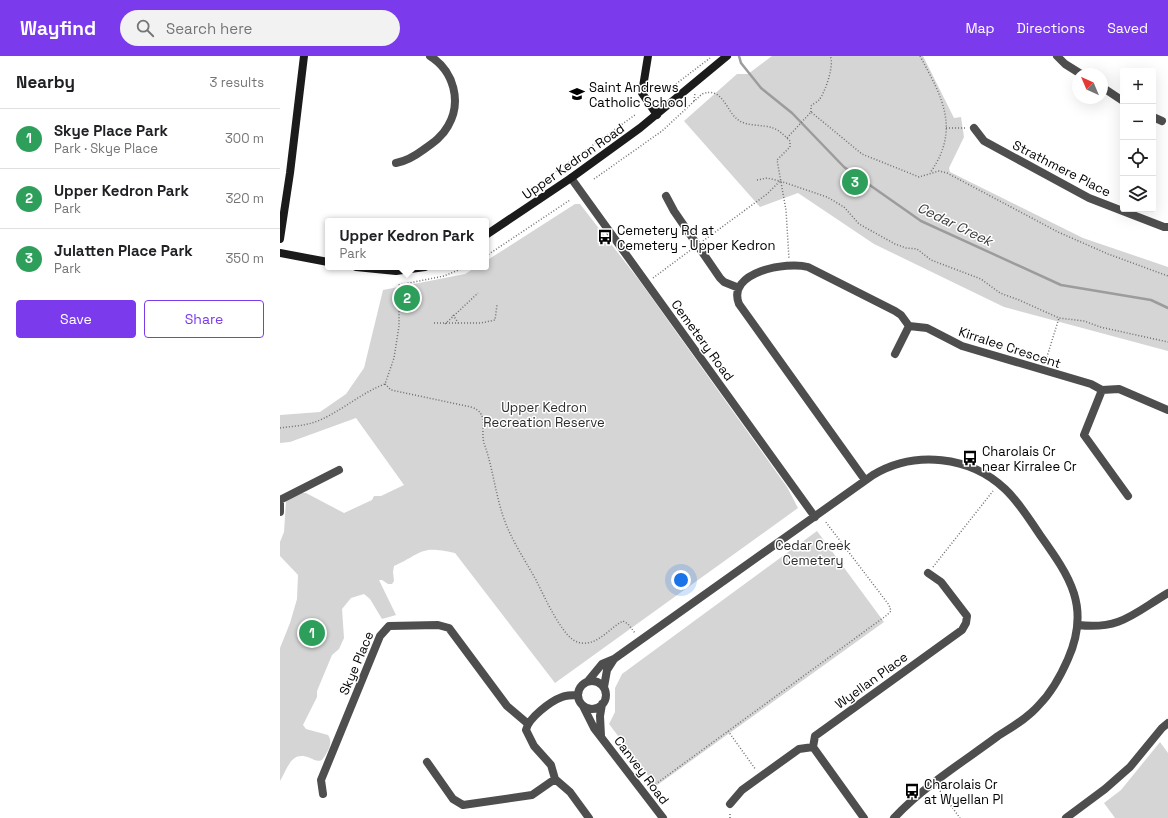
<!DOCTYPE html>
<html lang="en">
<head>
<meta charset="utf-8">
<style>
  body { margin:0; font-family:"Space Grotesk",sans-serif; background:#f2f2f2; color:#202124 }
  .controls { position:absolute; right:12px; top:12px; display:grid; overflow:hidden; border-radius:4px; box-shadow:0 4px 16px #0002 }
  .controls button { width:36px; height:36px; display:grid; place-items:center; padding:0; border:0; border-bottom:1px solid #e0e0e0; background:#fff; color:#202124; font:20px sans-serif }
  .compass { position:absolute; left:792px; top:12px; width:36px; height:36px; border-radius:50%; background:#fff; box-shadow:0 4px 16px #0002; rotate:316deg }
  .you { position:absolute; left:401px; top:524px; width:14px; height:14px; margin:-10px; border:3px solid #fff; border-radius:50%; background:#1a73e8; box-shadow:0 0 0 6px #1a73e833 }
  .badge { display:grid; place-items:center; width:26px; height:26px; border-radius:50%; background:#7c3aed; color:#fff; font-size:13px; font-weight:700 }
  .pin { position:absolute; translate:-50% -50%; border:2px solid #fff; box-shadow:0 1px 4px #0006 }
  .popup { position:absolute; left:45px; top:162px; width:164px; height:52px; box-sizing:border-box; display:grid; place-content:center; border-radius:4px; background:#fff; filter:drop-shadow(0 1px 3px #0005); font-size:13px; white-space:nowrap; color:#757577 }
  .popup b { font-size:15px; color:#202124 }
  .popup::after { content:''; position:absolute; left:50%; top:100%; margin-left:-8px; border:8px solid transparent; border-top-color:#fff }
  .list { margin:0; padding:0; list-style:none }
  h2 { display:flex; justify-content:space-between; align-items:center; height:52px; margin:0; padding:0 16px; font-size:17px }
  h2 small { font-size:13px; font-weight:400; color:#757577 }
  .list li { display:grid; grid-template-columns:26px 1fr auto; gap:12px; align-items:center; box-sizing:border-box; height:60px; padding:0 16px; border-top:1px solid #e0e0e0 }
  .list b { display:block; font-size:15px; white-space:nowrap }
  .list p { margin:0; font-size:13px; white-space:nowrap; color:#757577 }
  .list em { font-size:13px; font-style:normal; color:#757577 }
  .actions { display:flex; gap:8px; padding:12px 16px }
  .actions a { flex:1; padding:9px 0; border:1px solid #7c3aed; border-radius:4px; text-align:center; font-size:14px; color:#7c3aed }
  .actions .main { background:#7c3aed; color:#fff }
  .icon { flex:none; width:22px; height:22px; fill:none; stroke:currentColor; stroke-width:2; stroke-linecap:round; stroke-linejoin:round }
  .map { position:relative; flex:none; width:888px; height:762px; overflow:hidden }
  header { display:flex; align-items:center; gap:24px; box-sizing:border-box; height:56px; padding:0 20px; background:#7c3aed; color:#fff }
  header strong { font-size:19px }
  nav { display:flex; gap:22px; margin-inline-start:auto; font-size:14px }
  .search { width:280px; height:36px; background:#f2f2f2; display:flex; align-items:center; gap:10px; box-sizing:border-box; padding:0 14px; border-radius:22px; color:#757577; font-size:15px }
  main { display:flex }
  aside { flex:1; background:#fff }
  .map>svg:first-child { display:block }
</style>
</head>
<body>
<header>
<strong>Wayfind</strong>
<div class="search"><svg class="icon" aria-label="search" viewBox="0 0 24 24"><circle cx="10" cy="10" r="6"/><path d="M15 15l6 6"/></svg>Search here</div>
<nav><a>Map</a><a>Directions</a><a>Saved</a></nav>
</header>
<main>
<aside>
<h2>Nearby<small>3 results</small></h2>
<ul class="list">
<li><span class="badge" style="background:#2e9e5b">1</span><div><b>Skye Place Park</b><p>Park · Skye Place</p></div><em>300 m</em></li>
<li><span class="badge" style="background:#2e9e5b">2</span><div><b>Upper Kedron Park</b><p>Park</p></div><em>320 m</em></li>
<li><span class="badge" style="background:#2e9e5b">3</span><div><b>Julatten Place Park</b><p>Park</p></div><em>350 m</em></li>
</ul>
<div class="actions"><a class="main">Save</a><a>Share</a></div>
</aside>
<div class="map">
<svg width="888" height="762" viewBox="0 0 888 762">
  <rect width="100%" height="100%" fill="#fff"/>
  <path fill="#d5d5d5" d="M492,0H643L674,62L681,61L684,81L669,112L670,116L803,182L888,211V295L724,251L594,188L518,137L480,151L404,65L457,18H468Z
    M295,148H300L359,224L507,431L518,452L275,627L175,497C140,489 144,496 114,510L113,516L114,525L112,528H108L102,524H99L116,559L102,563L90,543L84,538L71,542L62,553L64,582L59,593L52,599L37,635V641L23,669L26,673L48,679C54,687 47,697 42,704C37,706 35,704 30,702C11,694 8,712 0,725V592L10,567L17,543L18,519L0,500V486L4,476L6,445L18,437H26L64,457L92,444L94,440H101L124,429L76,362L10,386L0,387V359L40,356L66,338L84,312L103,234L185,218L196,211H206V205Z
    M537,475L604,566L376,730L329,668L335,656V632L342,618Z
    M880,686L888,697V762H835L824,747L841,734Z"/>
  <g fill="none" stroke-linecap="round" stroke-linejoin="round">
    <path stroke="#9c9c9c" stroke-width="2.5" d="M459,0L461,7L481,32L512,57L564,111L641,165L781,229L871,244L888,252"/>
    <path stroke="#707070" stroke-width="1.5" stroke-dasharray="1 2" stroke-linecap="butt" d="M640,0C662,41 681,73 650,117
      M384,37L430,2
      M414,45L415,37
      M531,56V50C533,48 537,46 539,44C545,37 555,8 550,0
      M666,72H686
      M507,82L531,56L582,98L639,121L659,115L667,117L778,176L828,198L888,220
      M271,119L355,59
      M314,123L382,75L422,38C442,30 446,54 457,63C466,71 482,68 493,72C499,74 506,81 510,85V91L497,104L506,154L509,203
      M477,124L487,122L500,125L547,141L564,151L579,168L615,188L626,192L637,193L651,204L701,223L720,237L739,244L779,262L804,265L820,271L888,286
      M423,185L487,138L500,125
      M206,200L290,144
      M373,222L412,193
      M173,259L179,268
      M154,267H201L215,264L217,249
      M165,268L198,237
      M765,307L779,262
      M105,328L111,334L191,351C210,357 200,373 204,387C213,412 215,437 224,463C232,485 245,504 256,524C265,542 274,562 286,577C290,582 295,586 301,587C319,589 329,572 343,565L348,568L355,577
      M0,372C13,370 27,370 40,364C63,354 81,337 105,328L114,302L119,270V229L164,220L186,211
      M653,511L713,435
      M448,675L476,714
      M373,730L607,559L611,555L609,549L545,465
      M660,735L680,762
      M450,762V756"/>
    <path stroke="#4e4e4e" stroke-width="8" d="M777,0L785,8L801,18
      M822,31L843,45
      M873,61L882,65
      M694,72L704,85L809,142L884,171H888
      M116,107C127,105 135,100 143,94C153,87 162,81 168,70C182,46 174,15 150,0
      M291,122L535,461
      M386,140L394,155L440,222L444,226L459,232
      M615,298L629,270
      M822,334L804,379L848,440
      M585,424L459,248C446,216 507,205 528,211L615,255L621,259L629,270L647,272L682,290L811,328L822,334L839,333L888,354
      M0,444L59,414
      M0,447V456
      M798,569C841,574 854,557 888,537
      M308,625L322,608L334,603
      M298 639a14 14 0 1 1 28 0a14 14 0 1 1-28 0Z
      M324,631L327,614L334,603L593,419C635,394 690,400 725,433C739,446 749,463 760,479C790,521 811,551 788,603C781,619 771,637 759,649C748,662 732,671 718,680C683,706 644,730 614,762
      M298,639C292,639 287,639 282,641C271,645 248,662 246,674L254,690L271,709L275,723L290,736L309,762
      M303,650L314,672L383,762
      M321,680L320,660L322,648
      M147,706L173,743L183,749L252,739L275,723
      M43,738L41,724L100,580L109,570L158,569L169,572L227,650L247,667
      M450,748L462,734L519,693L533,691
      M584,762L533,691L535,680L682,574L686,567L687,560L661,526L648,517
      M786,762L825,733L850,711L882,672L888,667"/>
    <path stroke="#1b1b1b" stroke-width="8" d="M368,0L362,37L377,59
      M206,179L291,122L360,72L447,0
      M0,183L10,117L24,0
      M0,197L48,206
      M76,211L116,215L145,211"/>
  </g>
  <defs>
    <g id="school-bare" transform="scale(1.2)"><path d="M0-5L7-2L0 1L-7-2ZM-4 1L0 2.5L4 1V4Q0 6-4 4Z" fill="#000" stroke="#fff" stroke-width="2.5" paint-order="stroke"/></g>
    <g id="bus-bare" transform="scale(1.2)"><path d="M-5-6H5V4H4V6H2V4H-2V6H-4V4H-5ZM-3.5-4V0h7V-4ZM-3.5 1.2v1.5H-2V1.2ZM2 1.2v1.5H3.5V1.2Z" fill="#000" stroke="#fff" stroke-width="2.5" paint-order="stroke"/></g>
  </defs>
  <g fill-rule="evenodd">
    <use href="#school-bare" x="297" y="38"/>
    <use href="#bus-bare" x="325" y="181"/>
    <use href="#bus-bare" x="690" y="402"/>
    <use href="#bus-bare" x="632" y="735"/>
  </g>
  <g text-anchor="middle" stroke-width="3" stroke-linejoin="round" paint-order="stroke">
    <g font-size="13" fill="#000" stroke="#fff" text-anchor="start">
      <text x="309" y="36">Saint Andrews<tspan x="309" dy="15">Catholic School</tspan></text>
      <text x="337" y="179">Cemetery Rd at<tspan x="337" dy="15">Cemetery - Upper Kedron</tspan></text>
      <text x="702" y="400">Charolais Cr<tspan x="702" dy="15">near Kirralee Cr</tspan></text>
      <text x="644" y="733">Charolais Cr<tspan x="644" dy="15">at Wyellan Pl</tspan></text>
    </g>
    <g font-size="13" fill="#000" stroke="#fff">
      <text transform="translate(293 105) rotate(-35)" y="5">Upper Kedron Road</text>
      <text transform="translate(782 112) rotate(27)" y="5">Strathmere Place</text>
      <text transform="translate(423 284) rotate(54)" y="5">Cemetery Road</text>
      <text transform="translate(730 291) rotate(18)" y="5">Kirralee Crescent</text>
      <text transform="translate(76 607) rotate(-67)" y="5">Skye Place</text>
      <text transform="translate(591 624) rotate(-36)" y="5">Wyellan Place</text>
      <text transform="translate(362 714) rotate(53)" y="5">Canvey Road</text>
    </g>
    <g font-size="13" fill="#2c2c2c" stroke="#fff">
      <text x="264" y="356">Upper Kedron<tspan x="264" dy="15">Recreation Reserve</tspan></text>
      <text x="533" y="494">Cedar Creek<tspan x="533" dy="15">Cemetery</tspan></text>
    </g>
    <g font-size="14" font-style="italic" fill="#3d3d3d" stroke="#fff">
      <text transform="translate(675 168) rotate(26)" y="5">Cedar Creek</text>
    </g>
  </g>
</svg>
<div class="controls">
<button>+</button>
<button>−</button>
<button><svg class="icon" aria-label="locate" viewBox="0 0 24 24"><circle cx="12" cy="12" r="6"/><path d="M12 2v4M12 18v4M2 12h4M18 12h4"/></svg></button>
<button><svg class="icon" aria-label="layers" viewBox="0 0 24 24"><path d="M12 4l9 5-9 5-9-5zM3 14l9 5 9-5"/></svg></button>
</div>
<svg class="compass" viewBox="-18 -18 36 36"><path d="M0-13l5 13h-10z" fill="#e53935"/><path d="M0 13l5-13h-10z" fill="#757577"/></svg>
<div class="you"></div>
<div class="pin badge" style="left:32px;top:577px;background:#2e9e5b">1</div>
<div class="pin badge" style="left:127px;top:242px;background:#2e9e5b">2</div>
<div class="popup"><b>Upper Kedron Park</b>Park</div>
<div class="pin badge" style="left:575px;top:126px;background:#2e9e5b">3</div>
</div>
</main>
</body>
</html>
